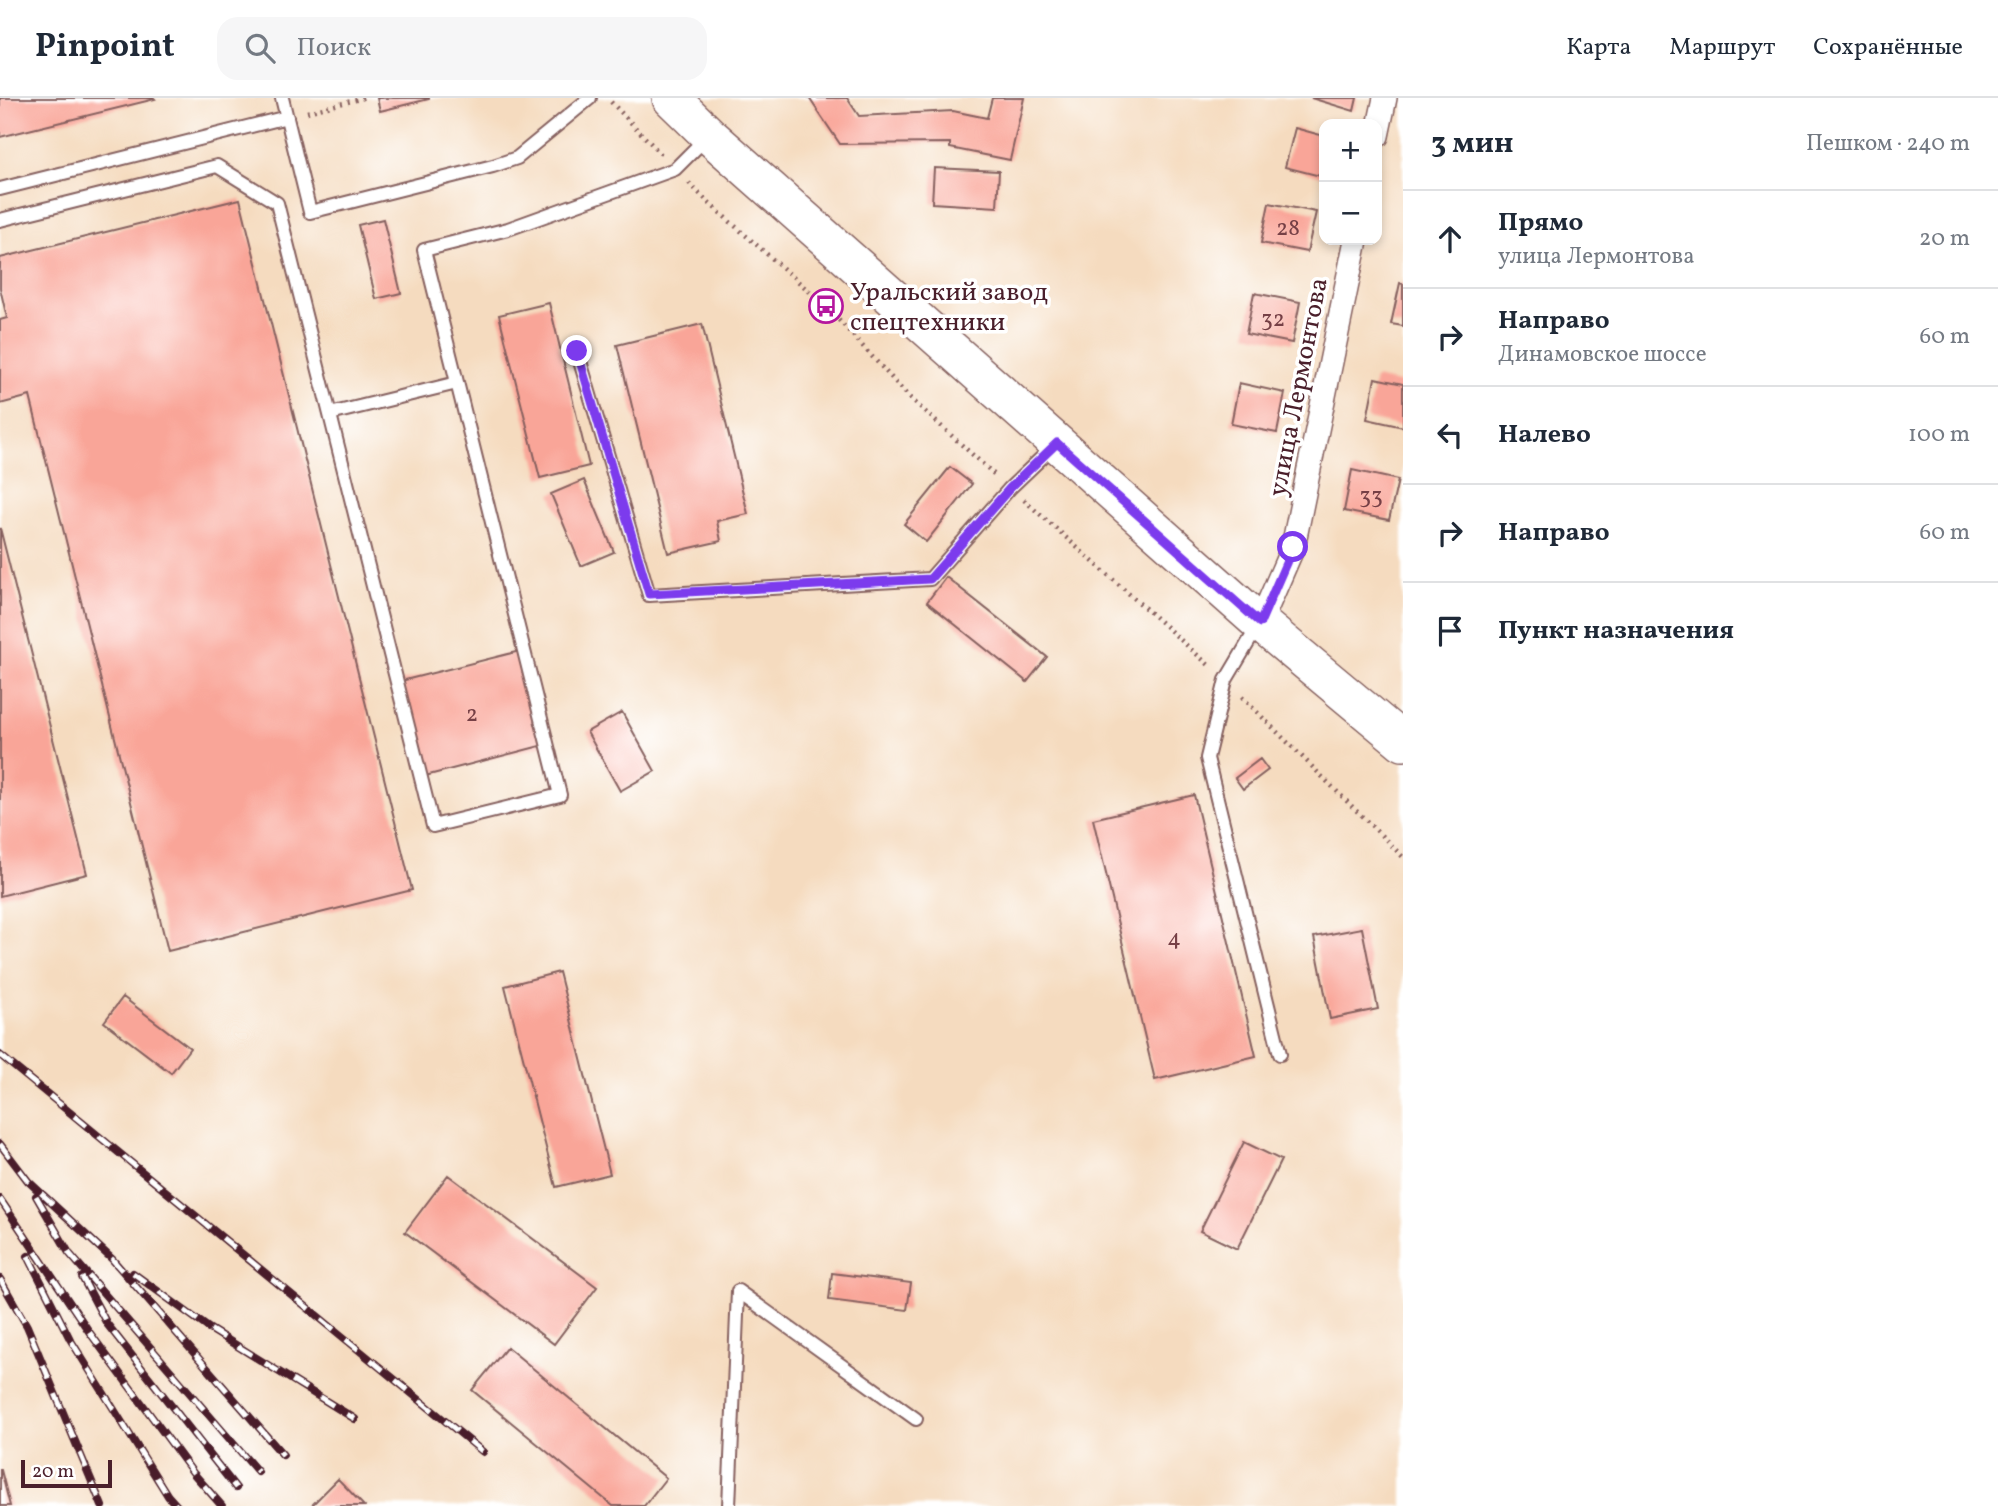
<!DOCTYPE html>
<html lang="ru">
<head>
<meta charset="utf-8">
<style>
  body { margin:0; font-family:Vollkorn,serif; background:#f6f6f7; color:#1f2937 }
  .controls { position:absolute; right:21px; top:21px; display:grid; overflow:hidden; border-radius:14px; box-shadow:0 4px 10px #0003 }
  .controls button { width:63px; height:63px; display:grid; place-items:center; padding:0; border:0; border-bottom:2px solid #e0e1e3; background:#fff; color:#1f2937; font:35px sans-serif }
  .scale { position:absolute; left:21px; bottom:18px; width:91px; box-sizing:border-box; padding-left:7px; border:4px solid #4a1f2b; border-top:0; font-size:19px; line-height:24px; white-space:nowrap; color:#4a1f2b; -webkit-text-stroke:5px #fff; paint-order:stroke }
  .stop { position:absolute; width:21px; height:21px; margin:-16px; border:5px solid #7c3aed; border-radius:50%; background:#fff }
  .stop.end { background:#7c3aed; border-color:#fff; box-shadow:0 2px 7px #0008 }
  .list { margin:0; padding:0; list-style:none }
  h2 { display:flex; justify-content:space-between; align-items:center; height:91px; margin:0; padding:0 28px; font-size:30px }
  h2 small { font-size:23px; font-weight:400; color:#747a83 }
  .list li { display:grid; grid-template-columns:46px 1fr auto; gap:21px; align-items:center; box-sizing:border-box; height:98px; padding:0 28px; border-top:2px solid #e0e1e3 }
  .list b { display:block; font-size:26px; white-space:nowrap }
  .list p { margin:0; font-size:23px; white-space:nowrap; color:#747a83 }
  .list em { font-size:23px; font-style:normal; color:#747a83 }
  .icon { flex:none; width:38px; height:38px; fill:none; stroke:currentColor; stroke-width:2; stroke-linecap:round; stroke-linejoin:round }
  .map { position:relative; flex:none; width:1403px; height:1408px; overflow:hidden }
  header { display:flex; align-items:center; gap:42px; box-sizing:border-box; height:98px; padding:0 35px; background:#fff; border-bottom:2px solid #e0e1e3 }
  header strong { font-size:33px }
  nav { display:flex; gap:38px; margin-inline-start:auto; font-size:24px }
  .search { width:490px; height:63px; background:#f6f6f7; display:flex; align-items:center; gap:18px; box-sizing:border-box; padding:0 24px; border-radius:21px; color:#747a83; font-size:26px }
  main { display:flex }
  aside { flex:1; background:#fff }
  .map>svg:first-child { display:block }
</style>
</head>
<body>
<header>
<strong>Pinpoint</strong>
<div class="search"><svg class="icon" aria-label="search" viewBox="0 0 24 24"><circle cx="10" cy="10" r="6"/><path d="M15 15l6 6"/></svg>Поиск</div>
<nav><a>Карта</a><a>Маршрут</a><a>Сохранённые</a></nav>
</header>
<main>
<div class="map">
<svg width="1403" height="1408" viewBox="0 0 1403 1408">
  <rect width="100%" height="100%" fill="#fff"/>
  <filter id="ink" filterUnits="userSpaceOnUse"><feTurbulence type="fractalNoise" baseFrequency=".0143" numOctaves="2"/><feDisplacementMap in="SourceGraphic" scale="14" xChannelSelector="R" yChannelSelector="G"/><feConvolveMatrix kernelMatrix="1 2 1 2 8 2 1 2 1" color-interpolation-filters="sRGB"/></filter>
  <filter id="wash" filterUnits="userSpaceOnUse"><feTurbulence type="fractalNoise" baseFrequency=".00686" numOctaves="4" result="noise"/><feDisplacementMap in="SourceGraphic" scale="28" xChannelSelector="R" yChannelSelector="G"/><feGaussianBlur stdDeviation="1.57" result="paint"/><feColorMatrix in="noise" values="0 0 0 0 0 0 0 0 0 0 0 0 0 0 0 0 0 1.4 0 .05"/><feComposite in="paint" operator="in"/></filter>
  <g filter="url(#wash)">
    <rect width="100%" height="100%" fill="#f5dbbf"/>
    <g id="blocks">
      <path fill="#f9a598" d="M0,0H154L155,1L0,39Z
        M377,0H429V1L380,13Z
        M809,0H847L859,18L953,13L987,20L992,0H1024L1010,62L950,50V45L840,46Z
        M1311,0H1357L1354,13Z
        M1295,30L1324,38V79L1285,69Z
        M934,70L999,73L997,109L932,105Z
        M240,101L412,792L168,853L30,298L0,306V222L7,220L0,190V160Z
        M1269,105L1316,114L1307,154L1261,145Z
        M383,121L401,195L376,201L358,127Z
        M1400,185L1403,186V228L1391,226Z
        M1254,195L1300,204L1292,245L1246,236Z
        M549,205L589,368L540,380L499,217Z
        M702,226L748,416L717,423L721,443L668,455L617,247Z
        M1375,280L1403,286V329L1367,321Z
        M1239,285L1285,295L1277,335L1231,326Z
        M950,369L972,386L926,444L904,426Z
        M1352,372L1398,382L1389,422L1344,413Z
        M584,382L614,454L581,468L551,396Z
        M0,430L87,776L0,798Z
        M946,479L1047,559L1027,584L927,504Z
        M520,553L544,647L425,678L401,583Z
        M622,614L655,673L620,693L587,634Z
        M1260,661L1268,672L1243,691L1235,680Z
        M1194,697L1256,958L1155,982L1093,721Z
        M1362,830L1378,911L1330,921L1314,839Z
        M559,874L610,1076L556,1089L505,888Z
        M123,899L190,950L171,975L104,924Z
        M1244,1044L1281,1062L1237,1151L1200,1133Z
        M448,1077L597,1189L554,1246L405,1134Z
        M832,1175L911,1185L907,1212L829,1202Z
        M507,1249L666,1380L644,1408H613L472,1292Z
        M0,1372H1L10,1408H0Z
        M338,1381L364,1408H311Z"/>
    </g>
  </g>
  <g filter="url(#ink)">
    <use href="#blocks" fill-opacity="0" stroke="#86615f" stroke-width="2"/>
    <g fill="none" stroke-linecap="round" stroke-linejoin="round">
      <g stroke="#86615f" stroke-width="16">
        <path id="lane" d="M282,0L310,114L493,68L517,60L590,0
          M0,91L287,19
          M0,122L217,68L277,105L433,728L560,697L424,152L508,131L675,71L708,38
          M577,253L649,497L930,481L1010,390L1054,348
          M330,316L457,285
          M1258,528L1226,582L1207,660L1280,956
          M729,1408L738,1193L916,1321"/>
      </g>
      <g stroke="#86615f" stroke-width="26">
        <path id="street" d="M1377,38L1385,0
          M1260,525L1293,449L1356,142"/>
      </g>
      <g stroke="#86615f" stroke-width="40">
        <path id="primary" d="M671,0L709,37L1260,525L1403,644"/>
      </g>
      <path stroke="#86615f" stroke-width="4.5" stroke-dasharray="2 5" stroke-linecap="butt" d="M611,4L661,56
        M307,14L364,0
        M689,85L710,106L826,208L908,298L996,378
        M1024,402L1211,569
        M1242,599L1403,759"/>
      <use href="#lane" stroke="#fff" stroke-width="12"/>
      <use href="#street" stroke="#fff" stroke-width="23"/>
      <use href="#primary" stroke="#fff" stroke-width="37"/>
      <g stroke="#4a1f2b" stroke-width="8">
        <path id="rail" d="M0,957L483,1354
          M0,1046L28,1083L112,1161L283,1357
          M36,1098L69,1155L258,1374
          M0,1101L90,1235L194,1376L222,1408
          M28,1158L70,1241L168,1398L177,1408
          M133,1175L210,1231L355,1321
          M82,1179L107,1226L236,1390
          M0,1181L27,1228L102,1408"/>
      </g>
      <use href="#rail" stroke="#fff" stroke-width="5" stroke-dasharray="16" stroke-linecap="butt"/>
    </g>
  </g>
  <g fill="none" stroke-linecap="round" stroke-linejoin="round" filter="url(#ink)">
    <path stroke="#7c3aed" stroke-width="9" d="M577,253L649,496L930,481L1010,390L1057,345L1260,525L1293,449"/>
  </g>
  <defs>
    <g id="bus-ring" transform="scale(1.75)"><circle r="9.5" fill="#fff" stroke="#b5179e" stroke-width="1.5"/><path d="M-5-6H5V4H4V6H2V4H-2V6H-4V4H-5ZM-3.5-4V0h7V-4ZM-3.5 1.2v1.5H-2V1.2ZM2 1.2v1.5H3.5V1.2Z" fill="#b5179e"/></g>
  </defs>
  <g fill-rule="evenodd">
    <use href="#bus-ring" x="826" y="208"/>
  </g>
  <g text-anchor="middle" stroke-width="7" stroke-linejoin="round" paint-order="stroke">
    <g font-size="23" fill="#764046">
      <text x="1288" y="137">28</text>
      <text x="1273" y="228">32</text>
      <text x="1371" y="405">33</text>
      <text x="472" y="623">2</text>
      <text x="1174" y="847">4</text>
    </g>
    <g font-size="26" fill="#4a1f2b" stroke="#fff" text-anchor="start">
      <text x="850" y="202">Уральский завод<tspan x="850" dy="30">спецтехники</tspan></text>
    </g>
    <g font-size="26" fill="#4a1f2b" stroke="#fff">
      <text transform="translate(1297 289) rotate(-79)" y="9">улица Лермонтова</text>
    </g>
  </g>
</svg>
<div class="controls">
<button>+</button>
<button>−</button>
</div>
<div class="scale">20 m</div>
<div class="stop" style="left:1293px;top:449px"></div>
<div class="stop end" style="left:577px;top:253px"></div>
</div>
<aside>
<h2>3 мин<small>Пешком · 240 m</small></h2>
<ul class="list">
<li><svg class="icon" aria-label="ahead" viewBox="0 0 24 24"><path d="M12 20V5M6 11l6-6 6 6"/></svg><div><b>Прямо</b><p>улица Лермонтова</p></div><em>20 m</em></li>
<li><svg class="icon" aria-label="right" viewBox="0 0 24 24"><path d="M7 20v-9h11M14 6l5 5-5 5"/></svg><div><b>Направо</b><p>Динамовское шоссе</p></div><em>60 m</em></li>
<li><svg class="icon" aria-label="left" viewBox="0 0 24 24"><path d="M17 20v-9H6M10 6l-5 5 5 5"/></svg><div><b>Налево</b></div><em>100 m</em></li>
<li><svg class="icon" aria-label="right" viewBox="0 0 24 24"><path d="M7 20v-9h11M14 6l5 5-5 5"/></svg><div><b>Направо</b></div><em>60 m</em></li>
<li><svg class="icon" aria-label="arrive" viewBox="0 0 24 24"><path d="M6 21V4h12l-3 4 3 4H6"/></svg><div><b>Пункт назначения</b></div></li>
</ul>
</aside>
</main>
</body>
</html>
